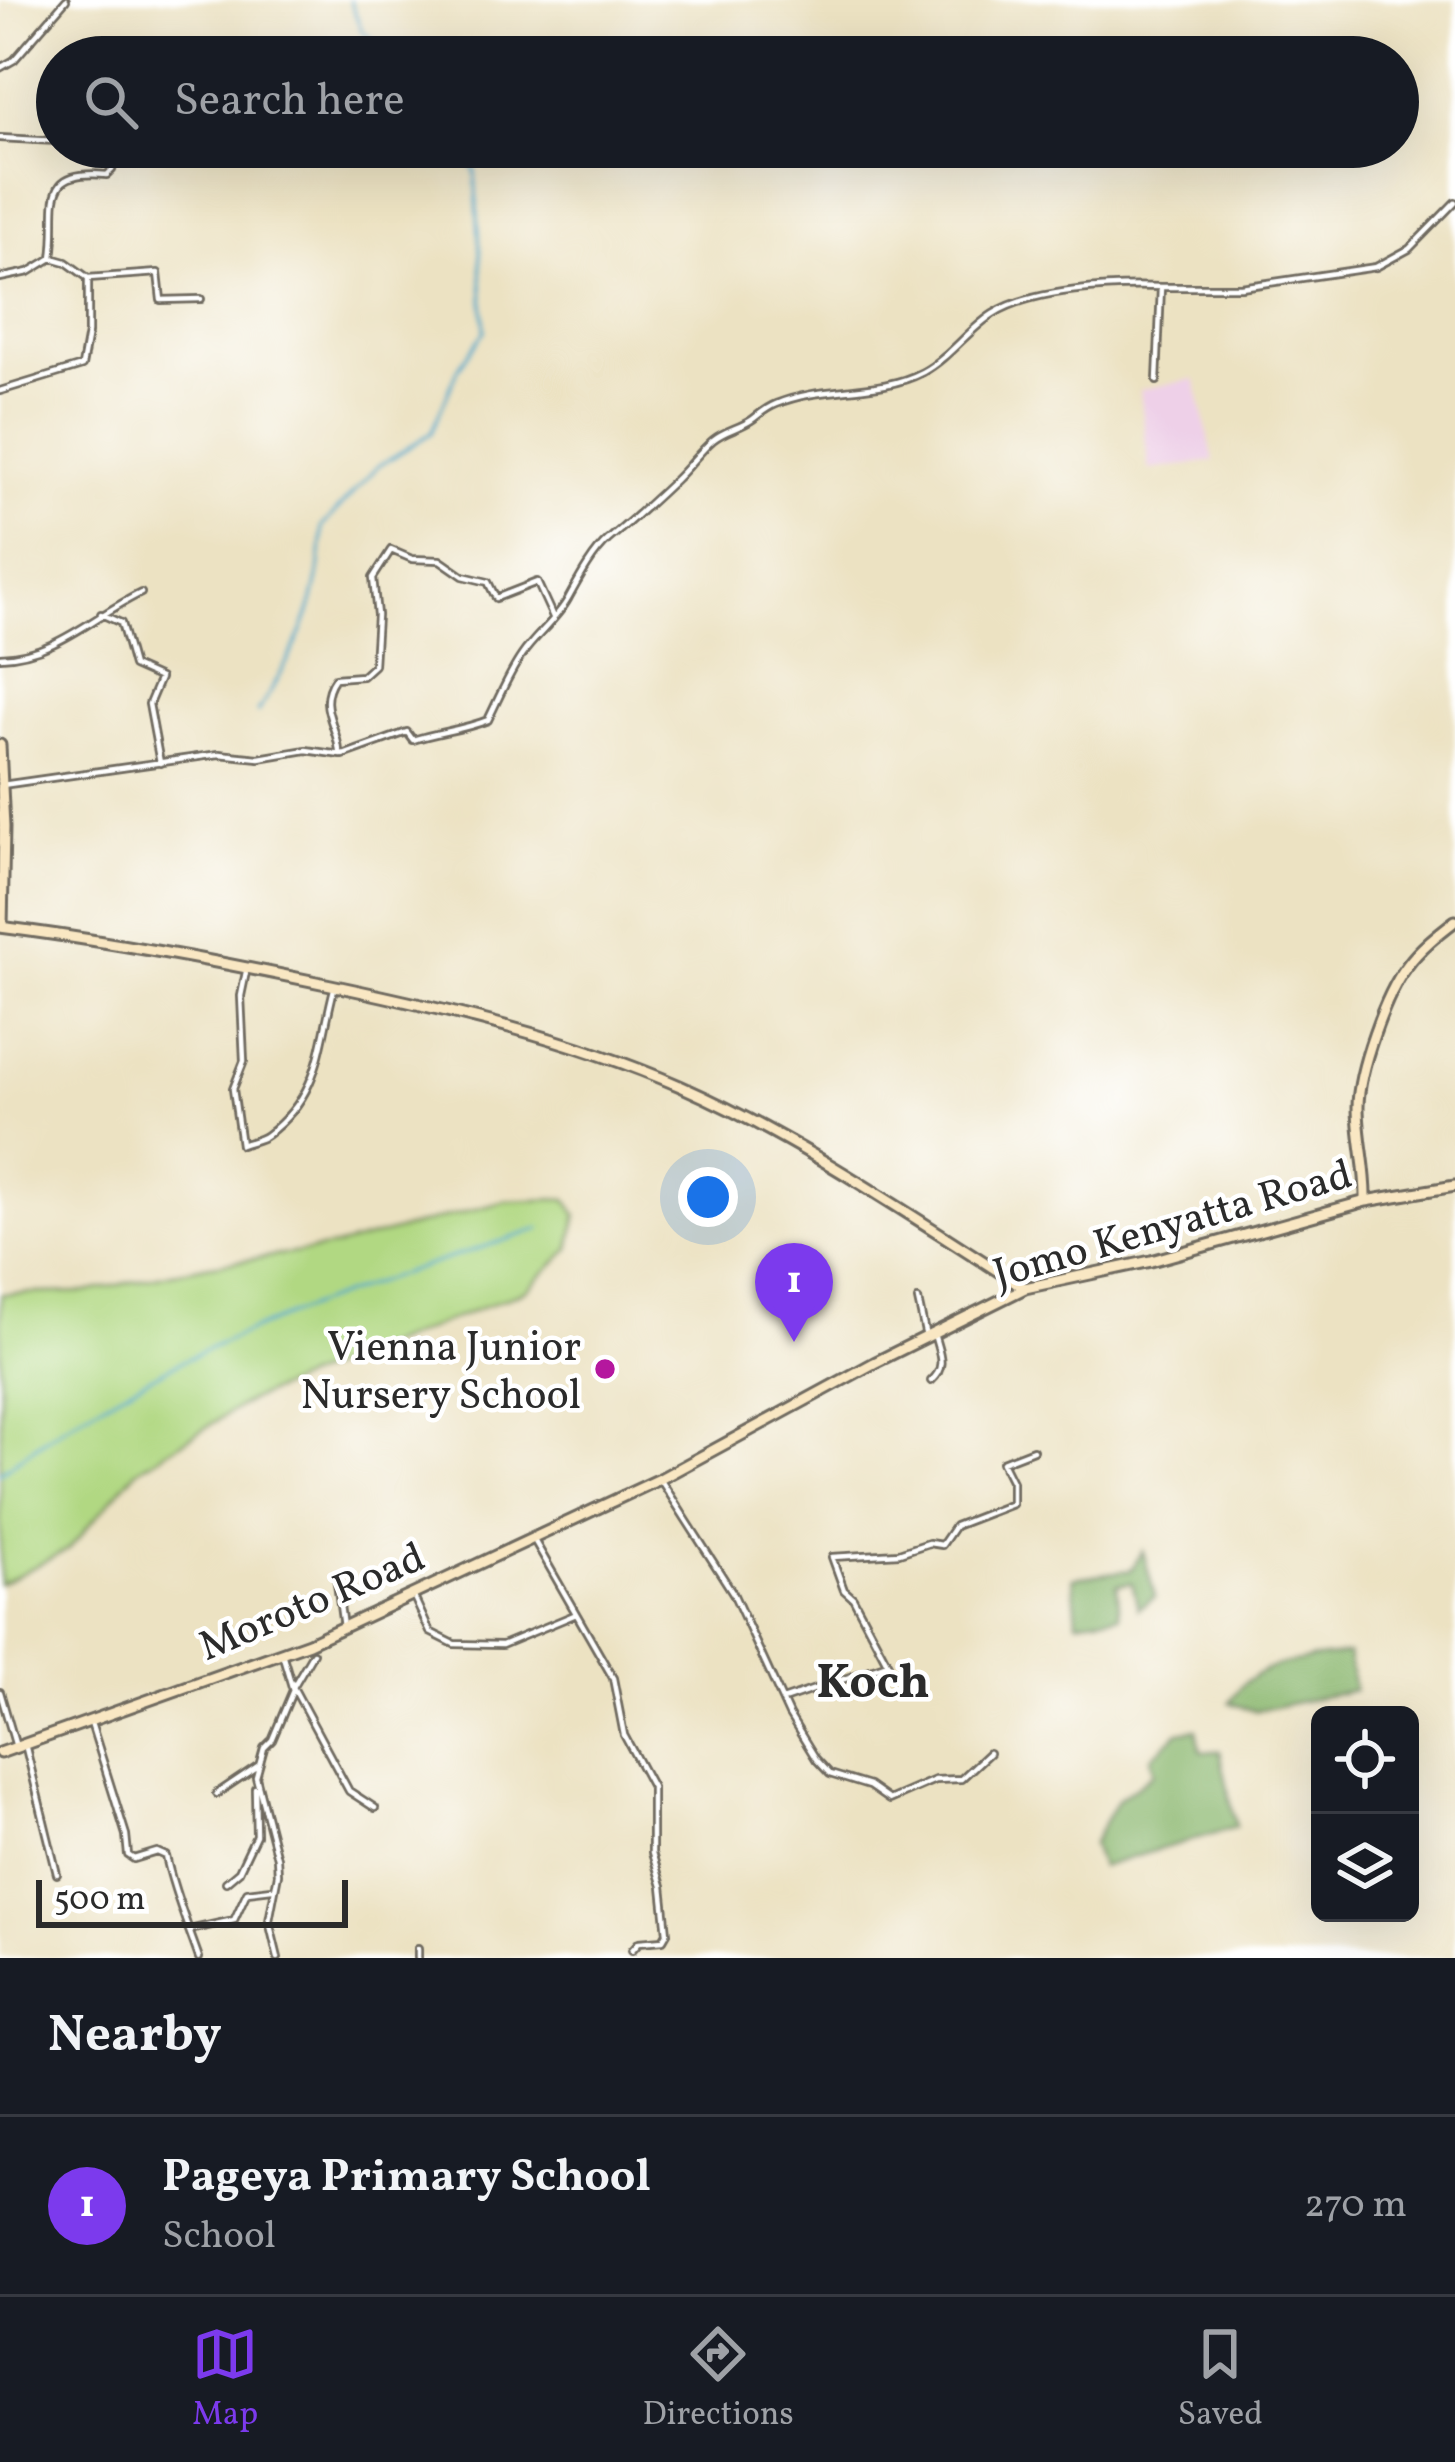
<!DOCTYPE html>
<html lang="en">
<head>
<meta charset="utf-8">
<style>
  body { margin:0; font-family:Vollkorn,serif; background:#242831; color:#f1f3f6 }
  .controls { position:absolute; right:36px; bottom:36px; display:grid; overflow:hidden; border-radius:18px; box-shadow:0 12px 48px #0002 }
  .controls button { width:108px; height:108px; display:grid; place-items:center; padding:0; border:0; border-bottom:3px solid #363941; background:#171b24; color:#f1f3f6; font:60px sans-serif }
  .scale { position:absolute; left:36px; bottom:30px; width:312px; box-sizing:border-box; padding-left:12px; border:6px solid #2b2b2b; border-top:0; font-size:33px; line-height:42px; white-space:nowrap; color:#2b2b2b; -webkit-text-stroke:9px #fff; paint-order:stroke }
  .you { position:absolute; left:708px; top:1197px; width:42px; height:42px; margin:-30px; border:9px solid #fff; border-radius:50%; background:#1a73e8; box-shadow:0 0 0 18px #1a73e833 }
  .badge { display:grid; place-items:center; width:78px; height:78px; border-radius:50%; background:#7c3aed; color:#fff; font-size:39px; font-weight:700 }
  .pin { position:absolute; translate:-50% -99px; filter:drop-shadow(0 3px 6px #0008) }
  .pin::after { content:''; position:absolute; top:63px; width:42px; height:36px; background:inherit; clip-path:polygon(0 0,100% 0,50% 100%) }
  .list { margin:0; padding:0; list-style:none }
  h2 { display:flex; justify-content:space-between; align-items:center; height:156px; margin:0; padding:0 48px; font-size:51px }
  h2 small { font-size:39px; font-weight:400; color:#9ea1a6 }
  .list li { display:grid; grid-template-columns:78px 1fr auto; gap:36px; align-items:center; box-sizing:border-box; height:180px; padding:0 48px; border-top:3px solid #363941 }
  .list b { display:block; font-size:45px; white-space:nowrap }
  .list p { margin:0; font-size:39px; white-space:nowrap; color:#9ea1a6 }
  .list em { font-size:39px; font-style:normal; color:#9ea1a6 }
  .icon { flex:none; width:66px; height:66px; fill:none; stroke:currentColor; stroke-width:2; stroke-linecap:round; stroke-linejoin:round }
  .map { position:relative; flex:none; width:1455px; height:1958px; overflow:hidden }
  .search { position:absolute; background:#171b24; box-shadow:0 12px 48px #0002; left:36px; right:36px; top:36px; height:132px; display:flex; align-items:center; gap:30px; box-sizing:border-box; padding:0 42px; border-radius:66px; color:#9ea1a6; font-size:45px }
  .sheet { height:336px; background:#171b24 }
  nav { display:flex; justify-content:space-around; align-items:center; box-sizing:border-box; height:168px; border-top:3px solid #363941; background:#171b24; font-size:33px; color:#9ea1a6 }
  nav a { display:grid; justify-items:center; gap:6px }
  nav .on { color:#7c3aed }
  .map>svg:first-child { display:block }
</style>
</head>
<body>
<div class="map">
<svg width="1455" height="1958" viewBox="0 0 1455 1958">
  <rect width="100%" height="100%" fill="#fff"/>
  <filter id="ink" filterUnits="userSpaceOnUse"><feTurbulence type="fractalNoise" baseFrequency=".00833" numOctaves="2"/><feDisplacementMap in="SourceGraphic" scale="24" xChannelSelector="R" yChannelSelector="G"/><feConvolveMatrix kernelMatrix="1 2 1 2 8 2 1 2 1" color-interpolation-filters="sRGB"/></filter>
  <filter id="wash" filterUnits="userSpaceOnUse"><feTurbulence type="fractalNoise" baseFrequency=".004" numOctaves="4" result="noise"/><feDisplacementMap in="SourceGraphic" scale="48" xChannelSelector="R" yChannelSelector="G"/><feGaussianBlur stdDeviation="2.7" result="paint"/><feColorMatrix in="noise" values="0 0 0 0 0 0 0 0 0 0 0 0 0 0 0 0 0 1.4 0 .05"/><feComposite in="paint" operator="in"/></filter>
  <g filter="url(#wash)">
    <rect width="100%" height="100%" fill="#ece2c2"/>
    <path fill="#eed0e8" d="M1195,379L1214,461L1149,470L1140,390Z"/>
    <path fill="#b1d882" stroke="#6e8256" stroke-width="3" d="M566,1199L577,1215L570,1249L526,1290L250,1400L137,1470L69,1549L0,1584L1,1294L86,1292L205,1266L335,1247L506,1201Z"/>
    <path fill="#8cb870" stroke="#5c724e" stroke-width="3" d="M1143,1551L1155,1597L1138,1608L1132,1583L1117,1585L1120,1615L1077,1621L1073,1578L1131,1570Z
      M1348,1654L1354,1690L1256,1711L1230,1703C1248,1661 1308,1660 1348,1654Z
      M1197,1729L1201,1752L1220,1751L1236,1827L1100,1867L1092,1845L1117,1800L1154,1773L1151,1757L1179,1732Z"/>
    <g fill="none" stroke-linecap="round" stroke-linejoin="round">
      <path stroke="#4ba7ca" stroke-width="3" d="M350,0L362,31L395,57
        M258,712C296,650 323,602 322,527L377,467L431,433L459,367L485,331L475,170L456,147
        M0,1473C148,1353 360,1286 540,1229"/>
    </g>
  </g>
  <g filter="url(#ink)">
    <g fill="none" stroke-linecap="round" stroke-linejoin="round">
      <g stroke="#6f6b60" stroke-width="10">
        <path id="street" d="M0,68L14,60L66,0
          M0,138L57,141
          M98,147L165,155L214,152L277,156H329L363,147
          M52,258C60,207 36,168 107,175L112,170L118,150
          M0,278L29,272L52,258L66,262L88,278L158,273L161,300L201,299
          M1157,381L1161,287H1241L1376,267L1409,249L1455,202
          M0,391L82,366L88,333V278
          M101,614L121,623L133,666L160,678L149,704L160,763
          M553,617L537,582L496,598L488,582L463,576L440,560L412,559L391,550L373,578L377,615L374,665L362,676L335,678C316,705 337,724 339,751L343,755L407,732L413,740C438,732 463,730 488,720C499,698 508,675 522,655C535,636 557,619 568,599C578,581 592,554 608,540C631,521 654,500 675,480C689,467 699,452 713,440C725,430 741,428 753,419C761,413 766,408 776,404C825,384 877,396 923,372C949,358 968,330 993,314C1031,289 1116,285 1161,287
          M0,657C57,655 93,616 141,593
          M2,785L219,754L259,758L306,750L341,755
          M247,967L241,996L244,1061L233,1089L241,1145C250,1141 259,1141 267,1135C321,1095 319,1046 334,989
          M918,1300L926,1337
          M931,1381C948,1366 938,1352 934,1333
          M660,1479L733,1593L789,1715L816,1759L830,1774L869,1786L889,1800L935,1780L961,1779L989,1753
          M534,1540L613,1678L624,1735L652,1787V1853L662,1886L667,1933L663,1940L639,1942L632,1950
          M336,1576L343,1627
          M413,1595L430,1632L454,1644L502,1645L574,1615
          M313,1653L293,1687L349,1791L375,1808
          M0,1692L16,1747
          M783,1700L888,1664L853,1598L844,1590L832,1557L899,1553L929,1543L942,1545L955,1526L1012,1504V1482L1002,1462L1033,1450
          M91,1723L126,1835L128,1855L134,1859L157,1852L166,1856C173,1890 187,1924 199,1958
          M25,1744L57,1874
          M216,1794L259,1765
          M226,1882L239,1871L256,1835L255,1788
          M189,1930L234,1920L247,1892L272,1889
          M278,1958L269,1921L278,1874L277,1858L256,1777L264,1748L272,1740L293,1690L282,1653
          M418,1958V1948"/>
      </g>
      <g stroke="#6f6b60" stroke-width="15">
        <path id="secondary" d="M0,745L4,827L2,927
          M0,927C111,941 221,962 331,985C449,1010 570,1038 680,1086C802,1140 912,1217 1025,1288
          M1366,1201C1367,1169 1358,1139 1358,1107C1358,1071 1385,995 1407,966C1420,948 1438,934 1455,921
          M0,1753L309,1643L660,1479L874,1363L1025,1288L1151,1261L1366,1201L1455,1186"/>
      </g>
      <use href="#street" stroke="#fff" stroke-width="4.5"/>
      <use href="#secondary" stroke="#f9e7c3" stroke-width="9"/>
    </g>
  </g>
  <circle fill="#b5179e" stroke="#fff" stroke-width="4.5" cx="605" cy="1369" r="12"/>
  <g text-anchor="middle" stroke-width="9" stroke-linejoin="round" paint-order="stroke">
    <g font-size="42" fill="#2b2b2b" stroke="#fff">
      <text transform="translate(1172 1222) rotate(-16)" y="15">Jomo Kenyatta Road</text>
      <text transform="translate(311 1600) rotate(-23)" y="15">Moroto Road</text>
    </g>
    <g font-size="42" fill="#2b2b2b" stroke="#fff" text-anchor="end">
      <text x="581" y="1360">Vienna Junior<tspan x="581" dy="48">Nursery School</tspan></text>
    </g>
    <g font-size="48" font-weight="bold" fill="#2b2b2b" stroke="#fff">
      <text x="873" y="1697">Koch</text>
    </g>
  </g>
</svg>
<div class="controls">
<button><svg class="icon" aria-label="locate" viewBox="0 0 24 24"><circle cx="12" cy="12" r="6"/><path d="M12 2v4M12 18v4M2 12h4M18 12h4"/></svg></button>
<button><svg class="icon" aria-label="layers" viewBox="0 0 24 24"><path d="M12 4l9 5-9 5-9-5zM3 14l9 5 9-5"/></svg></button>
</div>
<div class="scale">500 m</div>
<div class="you"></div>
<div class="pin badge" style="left:794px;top:1342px">1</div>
<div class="search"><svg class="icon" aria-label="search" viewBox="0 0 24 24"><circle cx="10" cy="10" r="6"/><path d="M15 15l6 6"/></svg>Search here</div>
</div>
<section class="sheet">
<h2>Nearby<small></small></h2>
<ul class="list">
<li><span class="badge">1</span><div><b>Pageya Primary School</b><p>School</p></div><em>270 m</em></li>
</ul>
</section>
<nav>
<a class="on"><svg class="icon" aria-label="map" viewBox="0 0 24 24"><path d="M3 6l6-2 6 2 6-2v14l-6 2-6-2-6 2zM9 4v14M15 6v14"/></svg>Map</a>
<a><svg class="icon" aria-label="directions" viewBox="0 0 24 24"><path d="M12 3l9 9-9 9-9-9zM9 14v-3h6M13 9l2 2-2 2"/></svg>Directions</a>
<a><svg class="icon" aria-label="saved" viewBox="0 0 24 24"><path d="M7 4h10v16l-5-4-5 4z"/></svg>Saved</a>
</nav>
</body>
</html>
